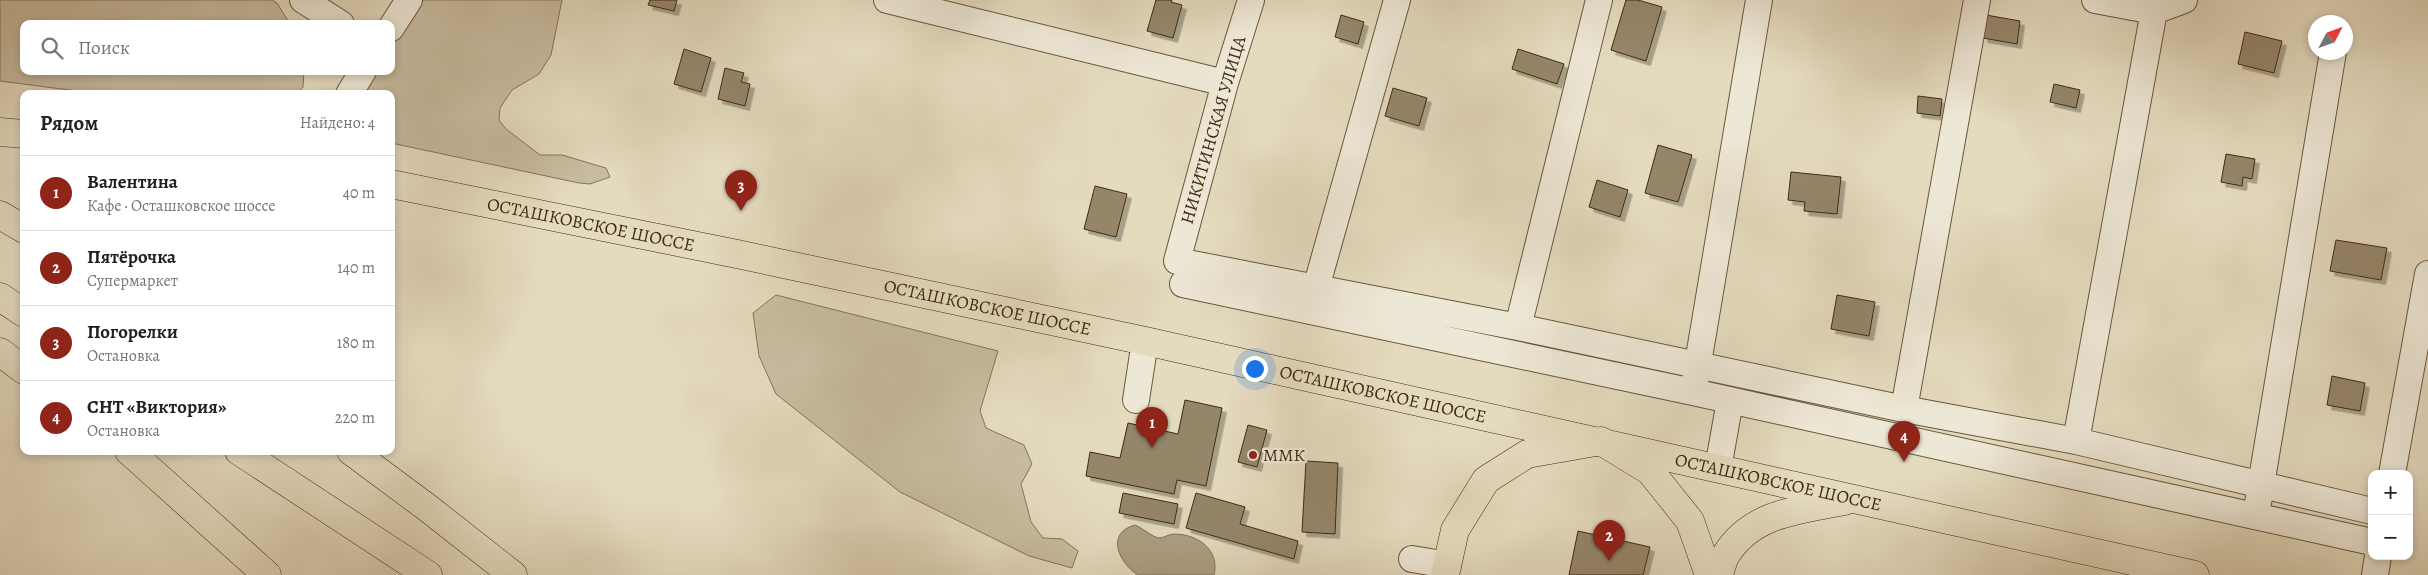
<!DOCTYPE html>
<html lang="ru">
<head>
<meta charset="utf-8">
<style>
  body { margin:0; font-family:Alegreya,serif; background:#f2f2f2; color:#202124 }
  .controls { position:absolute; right:15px; bottom:15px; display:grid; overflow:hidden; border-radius:10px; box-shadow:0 2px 8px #0003 }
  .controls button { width:45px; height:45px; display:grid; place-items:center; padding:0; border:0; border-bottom:1px solid #e0e0e0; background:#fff; color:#202124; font:25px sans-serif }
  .compass { position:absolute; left:2308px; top:15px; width:45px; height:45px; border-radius:50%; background:#fff; box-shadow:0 2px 8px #0003; rotate:49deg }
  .you { position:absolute; left:1254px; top:368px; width:18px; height:18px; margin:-12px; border:4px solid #fff; border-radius:50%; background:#1a73e8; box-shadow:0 0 0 8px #1a73e833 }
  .badge { display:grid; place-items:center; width:32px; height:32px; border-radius:50%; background:#8f2418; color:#fff; font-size:16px; font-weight:700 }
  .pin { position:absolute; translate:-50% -41px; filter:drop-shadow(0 1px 2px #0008) }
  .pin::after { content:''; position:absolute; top:26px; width:18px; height:15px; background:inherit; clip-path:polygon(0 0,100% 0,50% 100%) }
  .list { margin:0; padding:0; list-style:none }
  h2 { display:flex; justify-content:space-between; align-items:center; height:65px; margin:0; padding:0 20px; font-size:21px }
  h2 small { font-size:16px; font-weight:400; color:#757577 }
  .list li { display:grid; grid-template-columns:32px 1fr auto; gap:15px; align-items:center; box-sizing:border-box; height:75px; padding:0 20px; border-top:1px solid #e0e0e0 }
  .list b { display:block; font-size:19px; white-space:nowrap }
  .list p { margin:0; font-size:16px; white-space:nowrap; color:#757577 }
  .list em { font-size:16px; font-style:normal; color:#757577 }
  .icon { flex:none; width:28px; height:28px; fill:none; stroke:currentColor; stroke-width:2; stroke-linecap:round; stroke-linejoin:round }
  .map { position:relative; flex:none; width:2428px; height:575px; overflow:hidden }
  .search { position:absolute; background:#fff; box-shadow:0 2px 8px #0003; left:20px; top:20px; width:375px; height:55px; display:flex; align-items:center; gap:12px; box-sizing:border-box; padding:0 18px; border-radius:10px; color:#757577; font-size:19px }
  .panel { position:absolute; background:#fff; box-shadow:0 2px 8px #0003; left:20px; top:90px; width:375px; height:365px; border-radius:10px }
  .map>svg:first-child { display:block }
</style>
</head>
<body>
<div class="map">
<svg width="2428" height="575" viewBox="0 0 2428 575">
  <defs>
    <filter id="shadow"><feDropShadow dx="4.5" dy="4.5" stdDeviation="0" flood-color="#0004"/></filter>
  </defs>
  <rect width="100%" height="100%" fill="#e4dabe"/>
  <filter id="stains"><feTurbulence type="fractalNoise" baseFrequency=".004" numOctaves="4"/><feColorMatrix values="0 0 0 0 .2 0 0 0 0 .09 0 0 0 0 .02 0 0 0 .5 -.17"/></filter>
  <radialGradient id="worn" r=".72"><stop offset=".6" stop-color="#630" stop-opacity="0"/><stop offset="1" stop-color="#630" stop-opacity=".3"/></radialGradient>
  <path fill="#c8bca0" stroke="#847458" d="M0,0H272L277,3L290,24H24V71H304L303,87L296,94H100L0,81Z
    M408,0H562L551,55L539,74L512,90L500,108L499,120L506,129L540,155H562L606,168L610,177L590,184L579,183L391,143V94H359L357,71H391V24Z
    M776,295L998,351L980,411L986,428L1024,445L1032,464L1021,484L1031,522L1043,538L1062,539L1078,551L1072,568L1029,556L900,492L776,394L759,356L753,313Z"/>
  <path fill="#ac9e82" stroke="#807054" d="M1135,525C1143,528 1152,537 1159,538C1164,538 1169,534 1174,534C1198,534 1220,550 1214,575H1138C1119,563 1105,533 1135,525Z"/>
  <path fill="#95866a" stroke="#3f2b0f" filter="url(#shadow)" d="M650,0H677L674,11L648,5Z
    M1156,0H1172L1171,2L1182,5L1173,38L1147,31Z
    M1626,0H1638L1662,7L1646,61L1611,50Z
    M1341,15L1364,22L1358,44L1335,37Z
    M1986,15L2020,21L2017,44L1983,38Z
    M2245,32L2282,41L2274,73L2238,64Z
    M684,49L711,58L701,92L674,84Z
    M1518,49L1564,64L1557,84L1512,69Z
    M725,68L744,73L741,82L750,84L745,106L718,99Z
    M2054,84L2080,90L2076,108L2050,102Z
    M1393,88L1427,98L1419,126L1385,116Z
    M1918,96L1942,99L1940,116L1917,113Z
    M1658,145L1692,155L1678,202L1645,193Z
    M2226,154L2255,159L2252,179L2243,177L2242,186L2221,182Z
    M1791,172L1841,177L1837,214L1804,211L1805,202L1788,200Z
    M1597,180L1628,190L1620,217L1589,207Z
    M1095,186L1127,194L1116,237L1084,229Z
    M2336,240L2387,248L2381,280L2330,271Z
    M1837,295L1875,302L1869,336L1831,329Z
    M2332,376L2365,383L2360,411L2327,405Z
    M1185,400L1222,408L1206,486L1177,480L1174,494L1086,476L1090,452L1120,458L1128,423L1178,434Z
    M1248,425L1267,430L1257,467L1238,462Z
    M1306,461L1338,463L1335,534L1302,532Z
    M1123,493L1178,504L1174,524L1119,513Z
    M1196,493L1245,507L1240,524L1298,541L1294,559L1186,528Z
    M1578,531L1650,547L1643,575H1569Z"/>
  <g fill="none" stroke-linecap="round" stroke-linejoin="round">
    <g stroke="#68573b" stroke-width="28">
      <path id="minor" d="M303,0L341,24
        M887,0L1225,83
        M1251,0L1225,83L1177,261L1518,327L1904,409L2076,441L2372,511
        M2095,0L2154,11L2184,0
        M391,28L409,0
        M349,94L363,71
        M1183,284L1693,392L2372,542
        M1316,288L1397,0
        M1518,327L1599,0
        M1695,381L1759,0
        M1136,400L1145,341
        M1904,409L1977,0
        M2076,441L2154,11
        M1718,468L1730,401
        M2392,474L2428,274
        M2258,503L2333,52
        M1412,559L1448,565
        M2375,575L2378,556"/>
    </g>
    <g stroke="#3f2b0f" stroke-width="29">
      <g id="major">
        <path d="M0,132L24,134"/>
        <path id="s1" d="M391,184L737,254L1145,341L2195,575"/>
        <path d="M0,215L24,229"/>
        <path d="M0,297L24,313"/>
        <path d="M0,352L24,370"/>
        <path d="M129,451L267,575"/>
        <path d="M239,451L428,575"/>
        <path d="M351,451L429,509L513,575"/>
        <path d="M1445,575L1455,530L1486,480L1527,454L1601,441L1650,471L1690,521L1709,575"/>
        <path d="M1719,575C1721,568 1723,559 1727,553C1754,512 1800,510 1844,501"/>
      </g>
    </g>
    <use href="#minor" stroke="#ede7d5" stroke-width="26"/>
    <use href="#major" stroke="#e4dabe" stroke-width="28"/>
  </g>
  <circle fill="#8f2418" stroke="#ede7d5" stroke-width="2" cx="1253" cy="455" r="5"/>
  <g text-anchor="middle" stroke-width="5" stroke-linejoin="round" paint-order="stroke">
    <g font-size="18" fill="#3f2b0f" stroke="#ede7d5">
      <text transform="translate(1213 130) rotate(-74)" y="6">НИКИТИНСКАЯ УЛИЦА</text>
      <text dy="6" stroke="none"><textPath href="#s1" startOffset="204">ОСТАШКОВСКОЕ ШОССЕ</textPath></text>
      <text dy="6" stroke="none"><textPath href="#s1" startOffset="609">ОСТАШКОВСКОЕ ШОССЕ</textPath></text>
      <text dy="6" stroke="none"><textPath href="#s1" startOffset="1014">ОСТАШКОВСКОЕ ШОССЕ</textPath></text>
      <text dy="6" stroke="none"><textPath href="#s1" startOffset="1419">ОСТАШКОВСКОЕ ШОССЕ</textPath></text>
    </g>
    <g font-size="18" fill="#3f2b0f" stroke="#ede7d5" text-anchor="start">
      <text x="1263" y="461">ММК</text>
    </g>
  </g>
  <rect width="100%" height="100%" filter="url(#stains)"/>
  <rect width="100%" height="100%" fill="url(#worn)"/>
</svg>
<div class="controls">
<button>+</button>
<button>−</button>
</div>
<svg class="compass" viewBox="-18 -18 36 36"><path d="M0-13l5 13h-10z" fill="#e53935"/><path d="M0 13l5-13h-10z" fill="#757577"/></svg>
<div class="you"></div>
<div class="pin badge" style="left:1152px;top:448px">1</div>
<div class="pin badge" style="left:1609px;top:561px">2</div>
<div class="pin badge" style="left:741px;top:211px">3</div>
<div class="pin badge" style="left:1904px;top:462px">4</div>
<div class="search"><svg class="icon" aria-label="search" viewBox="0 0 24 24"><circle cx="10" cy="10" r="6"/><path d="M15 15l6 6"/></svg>Поиск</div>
<section class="panel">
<h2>Рядом<small>Найдено: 4</small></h2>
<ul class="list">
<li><span class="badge">1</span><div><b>Валентина</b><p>Кафе · Осташковское шоссе</p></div><em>40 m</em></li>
<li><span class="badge">2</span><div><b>Пятёрочка</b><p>Супермаркет</p></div><em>140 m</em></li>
<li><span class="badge">3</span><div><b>Погорелки</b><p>Остановка</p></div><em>180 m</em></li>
<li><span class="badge">4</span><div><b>СНТ «Виктория»</b><p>Остановка</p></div><em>220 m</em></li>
</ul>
</section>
</div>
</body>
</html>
